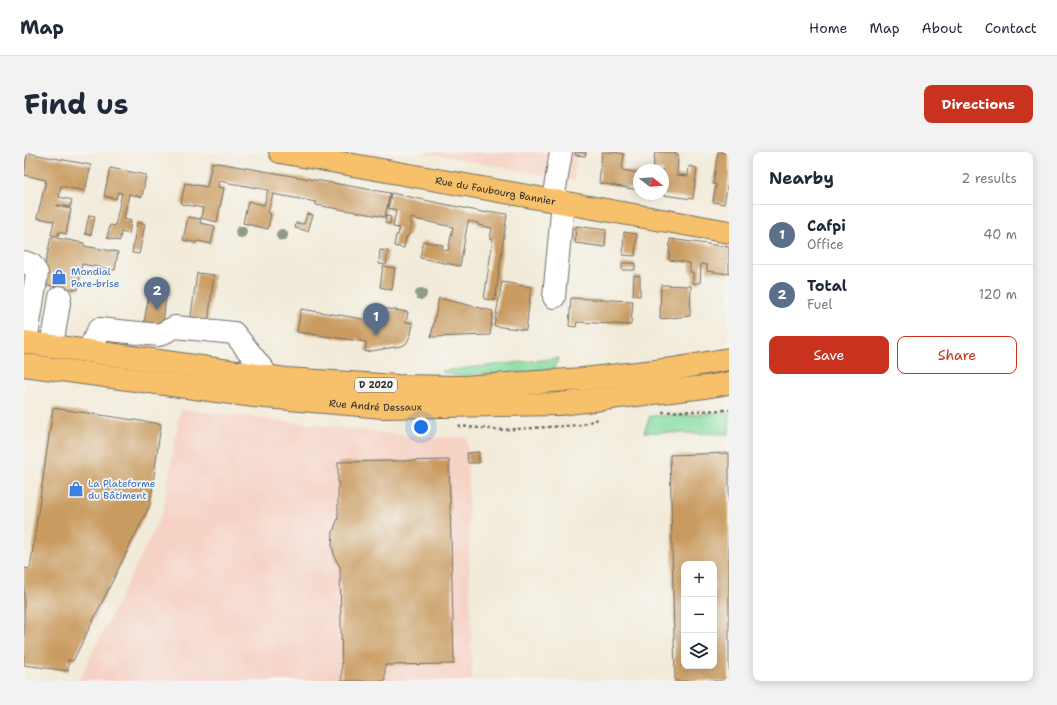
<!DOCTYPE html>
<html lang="en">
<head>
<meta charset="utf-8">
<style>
  body { margin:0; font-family:"Shantell Sans",sans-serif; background:#f2f2f3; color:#1f2937 }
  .controls { position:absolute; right:12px; bottom:12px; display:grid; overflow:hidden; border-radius:8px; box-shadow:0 2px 10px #0003 }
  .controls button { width:36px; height:36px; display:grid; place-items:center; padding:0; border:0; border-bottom:1px solid #e0e1e3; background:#fff; color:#1f2937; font:20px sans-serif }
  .compass { position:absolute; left:609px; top:12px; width:36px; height:36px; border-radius:50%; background:#fff; box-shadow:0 2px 10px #0003; rotate:107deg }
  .you { position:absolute; left:397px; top:275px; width:14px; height:14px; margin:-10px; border:3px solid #fff; border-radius:50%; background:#1a73e8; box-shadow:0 0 0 6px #1a73e833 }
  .badge { display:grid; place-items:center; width:26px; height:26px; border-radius:50%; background:#c8321e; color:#fff; font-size:13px; font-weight:700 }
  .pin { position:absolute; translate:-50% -33px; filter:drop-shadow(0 1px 2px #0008) }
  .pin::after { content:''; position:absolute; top:21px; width:14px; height:12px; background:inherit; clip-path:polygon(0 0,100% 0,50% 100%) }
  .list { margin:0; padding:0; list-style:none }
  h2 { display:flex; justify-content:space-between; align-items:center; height:52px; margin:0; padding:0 16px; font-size:17px }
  h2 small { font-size:13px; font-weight:400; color:#747a83 }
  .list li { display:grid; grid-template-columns:26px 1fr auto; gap:12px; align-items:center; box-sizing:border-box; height:60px; padding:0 16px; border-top:1px solid #e0e1e3 }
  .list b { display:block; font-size:15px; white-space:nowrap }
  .list p { margin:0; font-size:13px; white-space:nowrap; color:#747a83 }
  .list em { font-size:13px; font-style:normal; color:#747a83 }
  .actions { display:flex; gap:8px; padding:12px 16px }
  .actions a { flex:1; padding:9px 0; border:1px solid #c8321e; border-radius:8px; text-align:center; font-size:14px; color:#c8321e }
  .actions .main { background:#c8321e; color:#fff }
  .icon { flex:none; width:22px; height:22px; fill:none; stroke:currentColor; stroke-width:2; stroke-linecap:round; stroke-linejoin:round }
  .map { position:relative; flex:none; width:705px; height:529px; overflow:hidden; border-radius:8px }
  header { display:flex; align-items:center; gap:24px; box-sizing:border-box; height:56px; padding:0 20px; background:#fff; border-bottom:1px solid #e0e1e3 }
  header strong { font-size:19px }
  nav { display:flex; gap:22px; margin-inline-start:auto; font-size:14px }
  .intro { display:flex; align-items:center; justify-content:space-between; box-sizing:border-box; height:96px; padding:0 24px }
  h1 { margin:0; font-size:28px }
  .button { padding:10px 18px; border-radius:8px; background:#c8321e; color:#fff; font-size:14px; font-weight:700 }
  main { display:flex; gap:24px; padding:0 24px }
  aside { flex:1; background:#fff; border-radius:8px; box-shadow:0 2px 10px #0003 }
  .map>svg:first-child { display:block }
</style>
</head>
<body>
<header>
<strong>Map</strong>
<nav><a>Home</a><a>Map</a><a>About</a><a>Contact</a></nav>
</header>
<div class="intro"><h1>Find us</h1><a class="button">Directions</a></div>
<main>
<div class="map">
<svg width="705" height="529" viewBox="0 0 705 529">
  <rect width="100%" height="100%" fill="#f6f6f2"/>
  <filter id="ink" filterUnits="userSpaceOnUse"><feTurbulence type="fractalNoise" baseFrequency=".025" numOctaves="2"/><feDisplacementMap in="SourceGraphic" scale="8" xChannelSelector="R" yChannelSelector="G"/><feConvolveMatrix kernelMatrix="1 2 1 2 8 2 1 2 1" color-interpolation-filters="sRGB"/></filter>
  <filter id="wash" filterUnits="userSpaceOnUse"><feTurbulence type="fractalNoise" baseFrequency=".012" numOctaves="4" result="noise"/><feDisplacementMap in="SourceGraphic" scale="16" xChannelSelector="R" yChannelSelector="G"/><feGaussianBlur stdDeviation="0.9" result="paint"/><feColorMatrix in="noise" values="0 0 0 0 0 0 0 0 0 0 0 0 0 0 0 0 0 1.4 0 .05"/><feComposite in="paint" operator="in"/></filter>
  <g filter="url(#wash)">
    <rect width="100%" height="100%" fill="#f2ebd9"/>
    <path fill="#f6d2c5" d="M399,0H552L550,29Z
      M156,257L395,285L443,286L448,529H54L139,360Z"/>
    <path fill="#88dda0" stroke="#5a8466" d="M535,206L530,218L433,224L417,219Z
      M705,261V282L620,280L626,264Z"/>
    <g id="blocks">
      <path fill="#c99b61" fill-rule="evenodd" d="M551,0H562L561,4L551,3Z
        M578,0H590L600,2L598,18L615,21V38L575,31Z
        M631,0H651V2H654L653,23L664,24L665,14L673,16L669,47L639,43V18H629Z
        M694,0H705V25L700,52L689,50L692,32H689Z
        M3,1L67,13L61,39L37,34L35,45L48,48L46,55L33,53V54L47,57L42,82L35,80L34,84L27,83L30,69L13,66L22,28L0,23Z
        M188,10L366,41L361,65L292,53V50L249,42L244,61L247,62L244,77L219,71L224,49L240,53L244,38L195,29L194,35L200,36L193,70L177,66L179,56L157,52L161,31L183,35Z
        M86,16L122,23L118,45L105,42L100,67L107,69L105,82L97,80L96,89L83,86L86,73L91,74L98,41L94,40L92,47L80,44Z
        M367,41L463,61V59L483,62L471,148L460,147L469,87L466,86L468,76L454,73V71L444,69L436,114L396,106L399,89L419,93L418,97L424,99L429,75L386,66V70L388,71L384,85H382L380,96L370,94L372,83H374L375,76L369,75L372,58L364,56Z
        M283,62L289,63L284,79L271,76L272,71L280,72Z
        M65,63L71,64L67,83L61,82Z
        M362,64L367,65L366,72L361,71Z
        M164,65L177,67L176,71L191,74L187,92L173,89L172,91L159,88Z
        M113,70L121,72L115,102L108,101Z
        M552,74L582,78L581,95L551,91Z
        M600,80L613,82L611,104L599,103Z
        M27,85L60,91V94L94,100L91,118L58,112L54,138L17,132Z
        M646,87L705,95V122L683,119V113L677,112L676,131H669V120H666V111L645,108Z
        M356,98L364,99L362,113L355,112Z
        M598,111H611V118H598Z
        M359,114L371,116L368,138L356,135Z
        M173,121L190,123L182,187L164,185Z
        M610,123L616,124V144L609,143Z
        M478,130L507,135L502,178L470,174Z
        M637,133L667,134L666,164L636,167Z
        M125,141L142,143L139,173L120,171Z
        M415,146L469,159L466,183L407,185Z
        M547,146L609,149L607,173L553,170L552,175L545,174Z
        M359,156L384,160L382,170L389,171L387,182L382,192L377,194L341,200L342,190L273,180L277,157L346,168V164L357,166Z
        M29,256L137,272L126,353L49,509L44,508V519L0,513V416L6,417Z
        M455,300V311H444L443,301Z
        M705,301V529H651L646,303ZM660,412H690V514H660Z
        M425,308L430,512L361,513V529H318L316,415L311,406L308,393L309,380L314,366V310Z"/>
    </g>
  </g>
  <g filter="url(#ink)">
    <use href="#blocks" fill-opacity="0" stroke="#716e68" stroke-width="1"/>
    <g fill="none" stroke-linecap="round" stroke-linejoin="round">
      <g stroke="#716e68" stroke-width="24">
        <path id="minor" d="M529,48L537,0
          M0,110L8,113L13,121L2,190
          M530,145L539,50
          M28,194L36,145
          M64,199L75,177L135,183L151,175L210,181L245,225"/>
      </g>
      <g stroke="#716e68" stroke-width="24">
        <g id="major">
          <path id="s1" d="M256,0L705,80"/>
          <path d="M0,190L262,227L373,234L440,235L559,227L649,217L705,207"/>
          <path id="s2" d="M0,213L230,244L359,255L535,252L681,235L705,231"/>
        </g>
      </g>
      <path stroke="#716e68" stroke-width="2.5" stroke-dasharray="3 3" stroke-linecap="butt" d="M638,260L705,258
        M434,274L476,278L557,273L574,267"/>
      <use href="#minor" stroke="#fff" stroke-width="22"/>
      <use href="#major" stroke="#f7c06b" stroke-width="22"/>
    </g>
    <g fill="#919a89">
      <circle cx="217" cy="80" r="6"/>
      <circle cx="258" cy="83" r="6"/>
      <circle cx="397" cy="142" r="6"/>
    </g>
  </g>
  <defs>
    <g id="shop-bare" transform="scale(1.2)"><path d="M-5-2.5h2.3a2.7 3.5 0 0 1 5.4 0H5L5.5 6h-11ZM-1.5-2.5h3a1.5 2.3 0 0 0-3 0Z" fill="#3f7fe0" stroke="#f6f6f2" stroke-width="2.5" paint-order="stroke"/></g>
  </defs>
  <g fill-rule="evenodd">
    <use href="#shop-bare" x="35" y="125"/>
    <use href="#shop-bare" x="52" y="337"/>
  </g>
  <g text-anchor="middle" stroke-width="3.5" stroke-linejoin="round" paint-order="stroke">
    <rect fill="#f6f6f2" stroke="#686867" stroke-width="1" x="331" y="226" width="42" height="14" rx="3"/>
    <g font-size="9" font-weight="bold" fill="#2b2b2b">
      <text x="352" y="236">D 2020</text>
    </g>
    <g font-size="10" fill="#2b2b2b" stroke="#f6f6f2">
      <text dy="4" stroke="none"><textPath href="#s1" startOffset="219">Rue du Faubourg Bannier</textPath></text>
      <text dy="4" stroke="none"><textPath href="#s2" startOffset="354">Rue André Dessaux</textPath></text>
    </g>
    <g font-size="10" fill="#366cbe" stroke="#f6f6f2" text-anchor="start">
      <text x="47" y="123">Mondial<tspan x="47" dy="12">Pare-brise</tspan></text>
      <text x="64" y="335">La Plateforme<tspan x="64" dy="12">du Bâtiment</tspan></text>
    </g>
  </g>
</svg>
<div class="controls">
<button>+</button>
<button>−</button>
<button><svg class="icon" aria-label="layers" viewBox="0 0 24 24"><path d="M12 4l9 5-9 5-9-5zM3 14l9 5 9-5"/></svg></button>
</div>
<svg class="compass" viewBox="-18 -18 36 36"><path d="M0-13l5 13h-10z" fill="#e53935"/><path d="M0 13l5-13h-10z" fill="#747a83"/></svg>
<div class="you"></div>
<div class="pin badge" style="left:352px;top:184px;background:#5c6f8a">1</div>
<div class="pin badge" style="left:133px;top:158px;background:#5c6f8a">2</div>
</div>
<aside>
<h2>Nearby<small>2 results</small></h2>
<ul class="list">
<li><span class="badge" style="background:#5c6f8a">1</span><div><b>Cafpi</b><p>Office</p></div><em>40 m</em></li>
<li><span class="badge" style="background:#5c6f8a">2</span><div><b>Total</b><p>Fuel</p></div><em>120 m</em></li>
</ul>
<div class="actions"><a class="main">Save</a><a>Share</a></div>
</aside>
</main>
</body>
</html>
